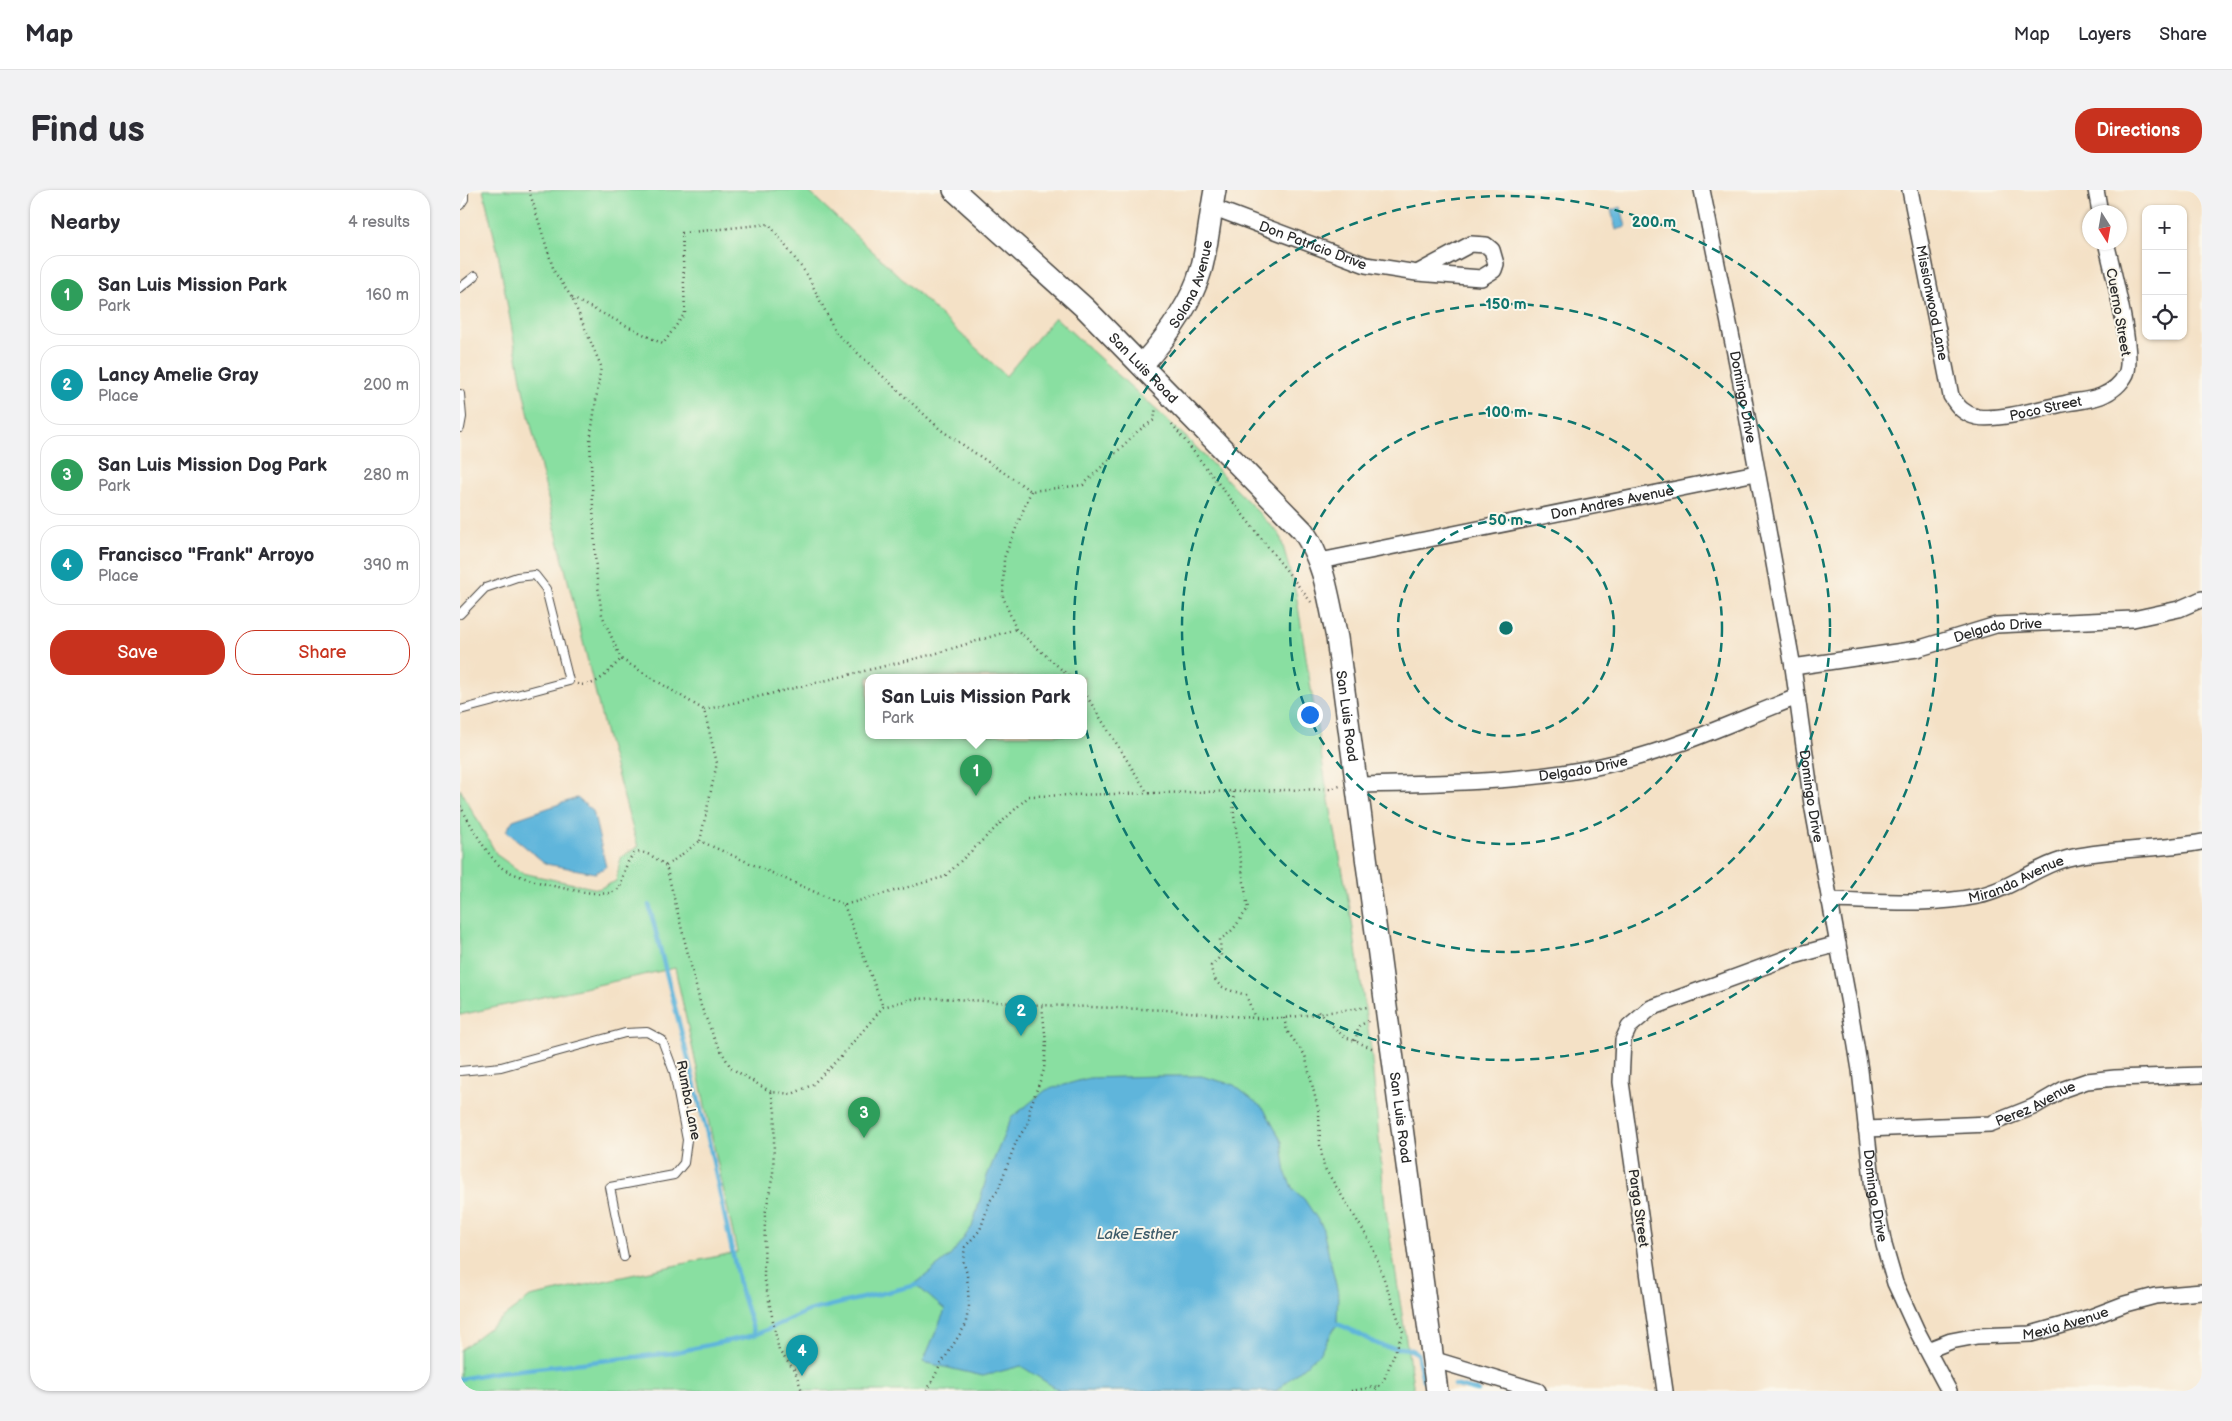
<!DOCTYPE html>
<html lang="en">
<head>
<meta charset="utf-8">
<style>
  body { margin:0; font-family:"Balsamiq Sans",sans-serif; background:#f2f2f3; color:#2b2b33 }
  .controls { position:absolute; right:15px; top:15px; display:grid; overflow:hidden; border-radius:10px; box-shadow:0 1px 4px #0004 }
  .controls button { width:45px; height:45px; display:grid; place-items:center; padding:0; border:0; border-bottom:1px solid #e1e1e2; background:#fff; color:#2b2b33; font:25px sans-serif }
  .compass { position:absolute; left:1622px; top:15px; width:45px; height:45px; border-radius:50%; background:#fff; box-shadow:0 1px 4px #0004; rotate:169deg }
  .you { position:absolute; left:849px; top:524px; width:18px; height:18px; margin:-12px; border:4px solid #fff; border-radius:50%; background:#1a73e8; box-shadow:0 0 0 8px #1a73e833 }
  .badge { display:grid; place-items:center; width:32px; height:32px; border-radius:50%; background:#c8321e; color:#fff; font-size:16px; font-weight:700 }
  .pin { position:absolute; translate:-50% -41px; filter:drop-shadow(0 1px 2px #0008) }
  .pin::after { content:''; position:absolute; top:26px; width:18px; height:15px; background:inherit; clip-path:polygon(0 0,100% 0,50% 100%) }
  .popup { position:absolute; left:405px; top:484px; width:222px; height:65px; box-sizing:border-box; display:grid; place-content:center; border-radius:10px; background:#fff; filter:drop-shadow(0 1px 4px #0005); font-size:16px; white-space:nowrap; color:#7c7c81 }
  .popup b { font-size:19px; color:#2b2b33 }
  .popup::after { content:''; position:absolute; left:50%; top:100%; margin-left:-10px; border:10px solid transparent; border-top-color:#fff }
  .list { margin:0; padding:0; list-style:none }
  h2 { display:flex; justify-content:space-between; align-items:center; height:65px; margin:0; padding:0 20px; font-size:21px }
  h2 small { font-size:16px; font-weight:400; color:#7c7c81 }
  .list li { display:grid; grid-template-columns:32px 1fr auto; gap:15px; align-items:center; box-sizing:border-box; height:80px; margin:0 10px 10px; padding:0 10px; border:1px solid #e1e1e2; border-radius:20px }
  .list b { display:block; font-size:19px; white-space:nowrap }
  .list p { margin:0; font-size:16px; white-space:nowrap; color:#7c7c81 }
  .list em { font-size:16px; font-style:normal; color:#7c7c81 }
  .actions { display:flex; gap:10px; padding:15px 20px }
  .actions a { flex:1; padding:11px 0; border:1px solid #c8321e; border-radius:20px; text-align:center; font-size:18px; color:#c8321e }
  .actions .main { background:#c8321e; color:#fff }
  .icon { flex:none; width:28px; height:28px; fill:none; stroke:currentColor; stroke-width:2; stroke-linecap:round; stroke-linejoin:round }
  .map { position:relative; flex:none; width:1742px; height:1201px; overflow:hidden; border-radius:20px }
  header { display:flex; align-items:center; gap:30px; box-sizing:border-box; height:70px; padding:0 25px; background:#fff; border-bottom:1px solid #e1e1e2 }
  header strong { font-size:24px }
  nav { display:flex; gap:28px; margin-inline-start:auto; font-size:18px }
  .intro { display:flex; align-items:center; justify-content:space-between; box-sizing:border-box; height:120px; padding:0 30px }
  h1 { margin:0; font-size:35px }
  .button { padding:12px 22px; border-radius:20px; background:#c8321e; color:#fff; font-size:18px; font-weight:700 }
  main { display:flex; gap:30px; padding:0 30px }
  aside { flex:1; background:#fff; border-radius:20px; box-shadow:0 1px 4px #0004 }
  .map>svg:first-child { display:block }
</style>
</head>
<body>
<header>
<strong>Map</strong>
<nav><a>Map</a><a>Layers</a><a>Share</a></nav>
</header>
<div class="intro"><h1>Find us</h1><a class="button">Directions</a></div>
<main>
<aside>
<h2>Nearby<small>4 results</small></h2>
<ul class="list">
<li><span class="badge" style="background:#2e9e5b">1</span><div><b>San Luis Mission Park</b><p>Park</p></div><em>160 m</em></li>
<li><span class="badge" style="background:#0f9aa8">2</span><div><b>Lancy Amelie Gray</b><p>Place</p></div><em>200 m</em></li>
<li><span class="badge" style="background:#2e9e5b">3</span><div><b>San Luis Mission Dog Park</b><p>Park</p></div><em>280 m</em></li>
<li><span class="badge" style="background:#0f9aa8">4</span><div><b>Francisco &quot;Frank&quot; Arroyo</b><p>Place</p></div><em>390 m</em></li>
</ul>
<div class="actions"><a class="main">Save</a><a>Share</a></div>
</aside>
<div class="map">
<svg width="1742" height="1201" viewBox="0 0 1742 1201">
  <rect width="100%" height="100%" fill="#fbf7ec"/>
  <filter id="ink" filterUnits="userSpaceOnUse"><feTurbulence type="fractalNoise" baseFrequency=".02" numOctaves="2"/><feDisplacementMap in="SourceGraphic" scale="10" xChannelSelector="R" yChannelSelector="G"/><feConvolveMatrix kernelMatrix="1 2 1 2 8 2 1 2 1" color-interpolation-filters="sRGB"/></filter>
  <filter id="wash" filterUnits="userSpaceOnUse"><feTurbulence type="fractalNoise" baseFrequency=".0096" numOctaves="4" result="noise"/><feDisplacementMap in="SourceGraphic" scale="20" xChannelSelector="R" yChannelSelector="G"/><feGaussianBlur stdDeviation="1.12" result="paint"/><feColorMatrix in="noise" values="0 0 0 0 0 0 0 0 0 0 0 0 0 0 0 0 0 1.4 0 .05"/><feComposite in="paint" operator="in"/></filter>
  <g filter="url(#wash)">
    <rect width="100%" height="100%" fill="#f4e1c6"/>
    <path fill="#89dfa1" stroke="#5a8566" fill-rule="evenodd" d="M23,0H347L546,186L595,127L730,251L820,345L836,403L866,595L890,719L911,859L925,1015L954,1201H0V1160L70,1107L277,1062L215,778L0,825V599L37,665L62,683L138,699L156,691L161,667L178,657L146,545L93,330L63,200L37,58ZM408,487H624V545H408Z"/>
    <path fill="#5fb5db" stroke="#457083" d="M1161,17L1166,37L1156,40L1151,20Z
      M117,608L133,621L146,677L135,683L86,674L46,641L53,630Z
      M697,886H741L774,895L804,919L822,952L826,984L833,999L844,1009L862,1036L878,1103L877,1134L859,1164L817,1200L812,1201H600L561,1176L523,1186L463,1172L485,1120L455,1094L490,1066L512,1037L527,986L551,928L586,900L629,888Z"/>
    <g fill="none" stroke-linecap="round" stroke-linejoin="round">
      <path stroke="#5fb5db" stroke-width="4.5" d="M189,715L247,943L280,1098L295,1145
        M873,1133C892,1137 906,1151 923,1156C937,1160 944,1155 957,1163L963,1190
        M0,1189L31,1183L212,1163L295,1145L348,1121L461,1094
        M994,1195L1018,1201"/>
    </g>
  </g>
  <g filter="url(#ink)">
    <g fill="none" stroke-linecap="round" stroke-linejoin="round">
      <g stroke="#494642" stroke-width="10">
        <path id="lane" d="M0,15L4,9V0
          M0,98L15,86
          M0,204L2,227L0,238
          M0,424L25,398L57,387L75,385L86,399L109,491L0,520
          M0,881L41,877L165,843L187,842L202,850L214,882L227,950L224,973L214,985L150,997L164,1067"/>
      </g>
      <g stroke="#494642" stroke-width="18">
        <g id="street">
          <path id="s1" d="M1242,0L1281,193L1333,477L1352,614L1389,814L1400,880L1413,999L1424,1055L1435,1093L1457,1141L1489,1201"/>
          <path id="s2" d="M1450,0L1491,206C1498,217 1504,224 1517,227C1539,231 1583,218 1607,213C1618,211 1631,210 1641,206C1651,202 1661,194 1666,184C1675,164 1652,78 1646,52"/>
          <path d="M1636,0L1640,22"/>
          <path id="s3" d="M752,17L906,75L957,83L1021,88L1034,80L1036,74L1032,60L1026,55L1011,54L957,83"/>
          <path id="s4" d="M860,371L1296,283"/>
          <path id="s5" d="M1333,477L1457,459L1536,435L1673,429L1719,419L1742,409"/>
          <path id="s6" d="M896,595C987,593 1075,593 1163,571C1223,556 1280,529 1337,507"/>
          <path id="s7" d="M1369,710C1418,711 1470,716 1518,706C1552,699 1579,674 1613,667C1655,658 1699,660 1742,652"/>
          <path id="s8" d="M1406,939L1530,934L1573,917L1604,899L1627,891L1655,888L1742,885"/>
          <path id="s9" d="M1468,1160L1491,1151L1517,1146L1571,1144L1631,1127L1665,1114L1695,1106L1742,1102"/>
          <path d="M972,1169L1078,1201"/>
          <path d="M1205,1201L1161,892L1163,850L1169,837L1191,818L1330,767L1378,754"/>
        </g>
      </g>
      <g stroke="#494642" stroke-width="24">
        <g id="secondary">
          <path id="s10" d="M494,0L626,119L843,341C865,373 869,411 877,448L977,1201"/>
          <path id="s11" d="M682,175C705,149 731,115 741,80C748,54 750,26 755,0"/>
        </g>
      </g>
      <path stroke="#494642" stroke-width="2.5" stroke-dasharray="1 4" stroke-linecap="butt" d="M69,0L94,81L112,108L141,176L130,251L136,382L142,425L161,469L244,520L257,573L240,651L384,715L484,687L569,606L870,599L880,596
        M112,108L203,154L225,123L222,43L309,34L348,86L376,143L481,240L571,301L623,295L678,241L694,230L696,217
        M712,234L851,412
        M571,301L544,368L543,407L556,439L610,487
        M117,494C136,499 149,481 161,469
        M624,502L687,602
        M244,520L474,464L556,439
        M773,602L774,626L788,719C777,732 776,740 760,749L761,766L751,776C754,799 767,799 786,805L795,828
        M0,616C11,634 25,663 41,677C55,689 132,707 149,703C153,703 157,699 160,698C168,665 173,649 206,676L241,816L255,850L271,878L311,902L332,904L352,895L384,863L423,817L452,809L480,808L582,815L706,820L795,828H824L908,817
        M206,676L240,651
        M384,715L423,817
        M858,822L883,846L914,859
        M824,828L827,841L845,865L859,923L860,955L864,977L911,1053L943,1142L924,1190L915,1201
        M895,851L899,836L910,830
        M311,902L315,921L313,984L305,1025L304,1086L319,1161L335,1181L342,1201
        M467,1201L481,1174L505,1136L509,1117L507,1084L503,1071L505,1057L520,1040L530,1011L538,1000L556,952L569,931L570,918L584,880L586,853L582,815
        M891,1201L919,1196"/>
      <use href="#lane" stroke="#fff" stroke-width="8"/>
      <use href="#street" stroke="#fff" stroke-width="15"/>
      <use href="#secondary" stroke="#fff" stroke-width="21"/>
    </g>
  </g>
  <g fill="none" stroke="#0f766e" stroke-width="2.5" stroke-dasharray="9 6">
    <circle cx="1046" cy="438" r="108"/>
    <circle cx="1046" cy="438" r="216"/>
    <circle cx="1046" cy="438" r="324"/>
    <circle cx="1046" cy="438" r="432"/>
  </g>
  <g text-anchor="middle" stroke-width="4" stroke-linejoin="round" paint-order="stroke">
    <g font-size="14" fill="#2b2b2b" stroke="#fbf7ec">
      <text dy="5" stroke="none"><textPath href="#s3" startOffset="108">Don Patricio Drive</textPath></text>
      <text dy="5" stroke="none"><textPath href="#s11" startOffset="96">Solana Avenue</textPath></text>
      <text dy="5" stroke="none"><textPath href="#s2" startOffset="115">Missionwood Lane</textPath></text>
      <text transform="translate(1659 122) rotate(80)" y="5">Cuerno Street</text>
      <text dy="5" stroke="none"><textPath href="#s10" startOffset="260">San Luis Road</textPath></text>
      <text dy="5" stroke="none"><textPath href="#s1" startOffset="211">Domingo Drive</textPath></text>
      <text dy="5" stroke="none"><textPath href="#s2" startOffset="314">Poco Street</textPath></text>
      <text dy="5" stroke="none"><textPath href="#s4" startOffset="298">Don Andres Avenue</textPath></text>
      <text dy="5" stroke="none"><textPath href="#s5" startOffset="209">Delgado Drive</textPath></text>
      <text dy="5" stroke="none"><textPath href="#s10" startOffset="680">San Luis Road</textPath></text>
      <text dy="5" stroke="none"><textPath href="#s6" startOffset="228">Delgado Drive</textPath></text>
      <text dy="5" stroke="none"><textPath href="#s1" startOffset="616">Domingo Drive</textPath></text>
      <text dy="5" stroke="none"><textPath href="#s7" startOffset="191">Miranda Avenue</textPath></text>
      <text transform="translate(229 910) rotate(79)" y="5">Rumba Lane</text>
      <text dy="5" stroke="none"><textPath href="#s8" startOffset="174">Perez Avenue</textPath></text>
      <text dy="5" stroke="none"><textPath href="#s10" startOffset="1085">San Luis Road</textPath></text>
      <text dy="5" stroke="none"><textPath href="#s1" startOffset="1021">Domingo Drive</textPath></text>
      <text transform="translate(1179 1018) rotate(82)" y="5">Parga Street</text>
      <text dy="5" stroke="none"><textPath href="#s9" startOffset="141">Mexia Avenue</textPath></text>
    </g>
    <g font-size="15" font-style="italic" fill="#3d5b69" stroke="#fbf7ec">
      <text x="677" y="1049">Lake Esther</text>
    </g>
  </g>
  <circle cx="1046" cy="438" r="8" fill="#0f766e" stroke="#fbf7ec" stroke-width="2.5"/>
  <g font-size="15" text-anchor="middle" font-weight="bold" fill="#0f766e" stroke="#fbf7ec" stroke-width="4" stroke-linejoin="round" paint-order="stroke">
    <text x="1194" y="37">200 m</text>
    <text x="1046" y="119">150 m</text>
    <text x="1046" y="227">100 m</text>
    <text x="1046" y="335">50 m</text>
  </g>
</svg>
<div class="controls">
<button>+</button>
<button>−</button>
<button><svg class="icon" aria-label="locate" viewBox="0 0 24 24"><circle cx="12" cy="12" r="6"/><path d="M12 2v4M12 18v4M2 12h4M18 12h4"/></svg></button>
</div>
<svg class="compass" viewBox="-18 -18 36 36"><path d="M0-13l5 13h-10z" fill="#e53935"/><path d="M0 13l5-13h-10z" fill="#7c7c81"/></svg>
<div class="you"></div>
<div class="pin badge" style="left:516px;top:606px;background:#2e9e5b">1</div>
<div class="popup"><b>San Luis Mission Park</b>Park</div>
<div class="pin badge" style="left:561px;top:846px;background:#0f9aa8">2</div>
<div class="pin badge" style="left:404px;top:948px;background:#2e9e5b">3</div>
<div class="pin badge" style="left:342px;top:1186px;background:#0f9aa8">4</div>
</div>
</main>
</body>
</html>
